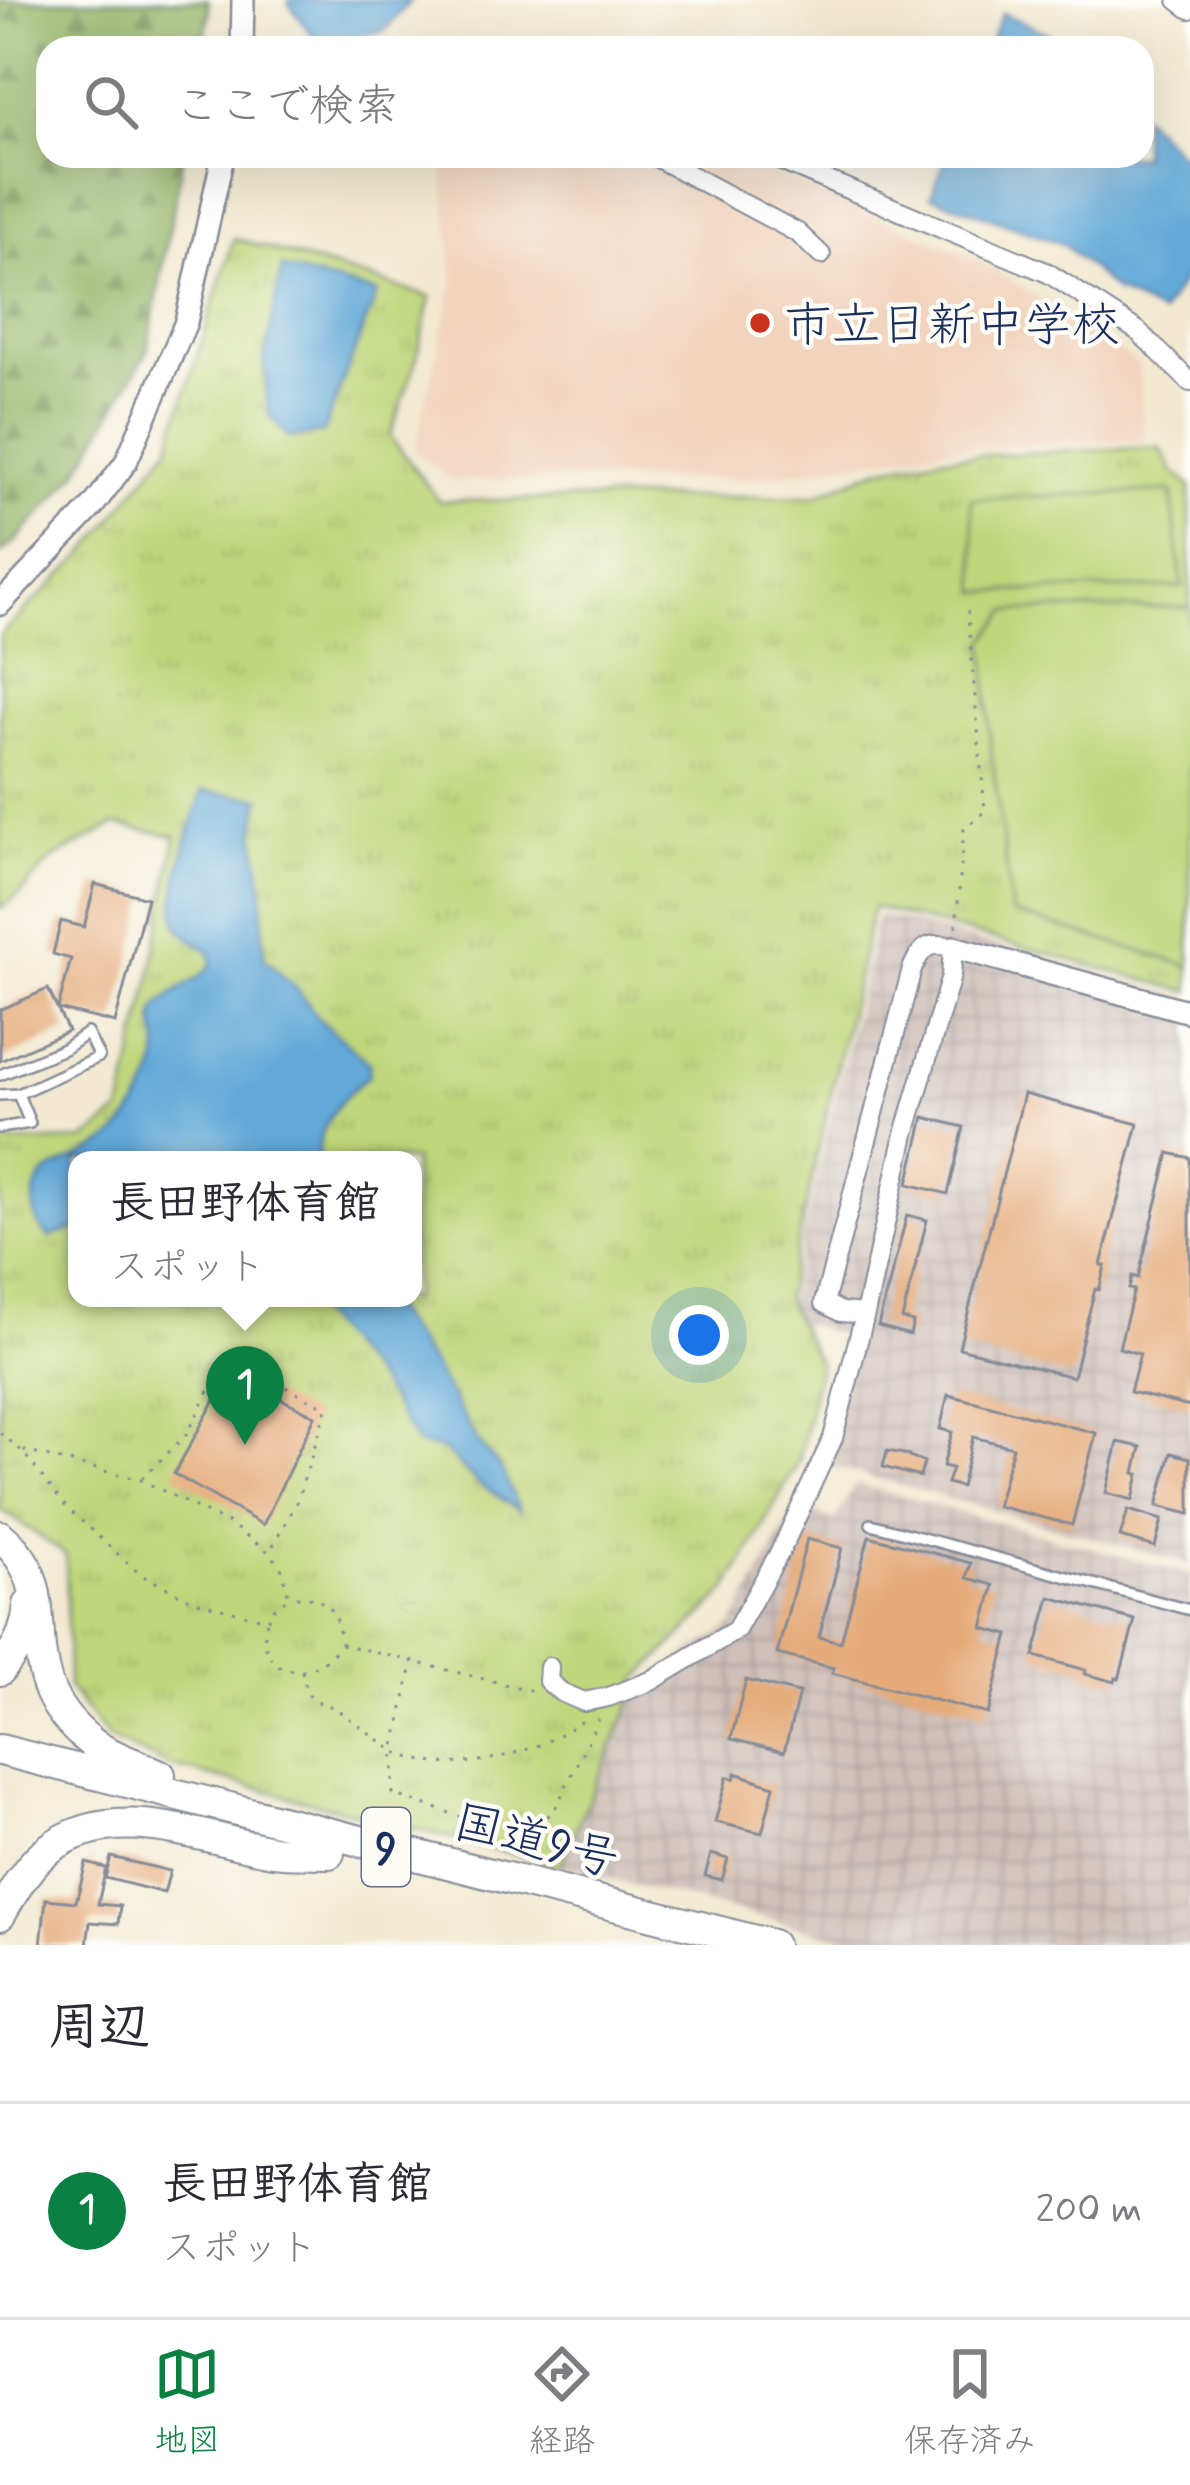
<!DOCTYPE html>
<html lang="ja">
<head>
<meta charset="utf-8">
<style>
  body { margin:0; font-family:Mynerve,"Klee One",sans-serif; background:#f7f7f7; color:#2b2b33 }
  .you { position:absolute; left:699px; top:1335px; width:42px; height:42px; margin:-30px; border:9px solid #fff; border-radius:50%; background:#1a73e8; box-shadow:0 0 0 18px #1a73e833 }
  .badge { display:grid; place-items:center; width:78px; height:78px; border-radius:50%; background:#0b8043; color:#fff; font-size:39px; font-weight:700 }
  .pin { position:absolute; translate:-50% -99px; filter:drop-shadow(0 3px 6px #0008) }
  .pin::after { content:''; position:absolute; top:63px; width:42px; height:36px; background:inherit; clip-path:polygon(0 0,100% 0,50% 100%) }
  .popup { position:absolute; left:68px; top:1151px; width:354px; height:156px; box-sizing:border-box; display:grid; place-content:center; border-radius:24px; background:#fff; filter:drop-shadow(0 3px 9px #0005); font-size:39px; white-space:nowrap; color:#7c7c81 }
  .popup b { font-size:45px; color:#2b2b33 }
  .popup::after { content:''; position:absolute; left:50%; top:100%; margin-left:-24px; border:24px solid transparent; border-top-color:#fff }
  .list { margin:0; padding:0; list-style:none }
  h2 { display:flex; justify-content:space-between; align-items:center; height:156px; margin:0; padding:0 48px; font-size:51px }
  h2 small { font-size:39px; font-weight:400; color:#7c7c81 }
  .list li { display:grid; grid-template-columns:78px 1fr auto; gap:36px; align-items:center; box-sizing:border-box; height:216px; padding:0 48px; border-top:3px solid #e1e1e2 }
  .list b { display:block; font-size:45px; white-space:nowrap }
  .list p { margin:0; font-size:39px; white-space:nowrap; color:#7c7c81 }
  .list em { font-size:39px; font-style:normal; color:#7c7c81 }
  .icon { flex:none; width:66px; height:66px; fill:none; stroke:currentColor; stroke-width:2; stroke-linecap:round; stroke-linejoin:round }
  .map { position:relative; flex:none; width:1190px; height:1945px; overflow:hidden }
  .search { position:absolute; background:#fff; box-shadow:0 12px 48px #0002; left:36px; right:36px; top:36px; height:132px; display:flex; align-items:center; gap:30px; box-sizing:border-box; padding:0 42px; border-radius:36px; color:#7c7c81; font-size:45px }
  .sheet { height:372px; background:#fff }
  nav { display:flex; justify-content:space-around; align-items:center; box-sizing:border-box; height:168px; border-top:3px solid #e1e1e2; background:#fff; font-size:33px; color:#7c7c81 }
  nav a { display:grid; justify-items:center; gap:6px }
  nav .on { color:#0b8043 }
  .map>svg:first-child { display:block }
</style>
</head>
<body>
<div class="map">
<svg width="1190" height="1945" viewBox="0 0 1190 1945">
  <defs>
    <pattern id="industrial-grid" width="8" height="8" patternUnits="userSpaceOnUse" patternTransform="scale(3)"><rect width="8" height="8" fill="#cfc0ba"/><path d="M0 4h8M4 0v8" fill="none" stroke="#b1a5a2"/></pattern>
    <pattern id="forest-firs" width="22" height="20" patternUnits="userSpaceOnUse" patternTransform="scale(3)"><rect width="22" height="20" fill="#98b76a"/><path d="M5 1l3.5 6h-7zM16 11l3.5 6h-7z" fill="#7b955a"/></pattern>
    <pattern id="park-tufts" width="24" height="20" patternUnits="userSpaceOnUse" patternTransform="scale(3)"><rect width="24" height="20" fill="#c0d67a"/><path d="M3 7l-1-3M5 7V3M7 7l1-3M15 17l-1-3M17 17v-4M19 17l1-3" fill="none" stroke="#a4b86c"/></pattern>
  </defs>
  <rect width="100%" height="100%" fill="#fdfcf7"/>
  <filter id="ink" filterUnits="userSpaceOnUse"><feTurbulence type="fractalNoise" baseFrequency=".00833" numOctaves="2"/><feDisplacementMap in="SourceGraphic" scale="24" xChannelSelector="R" yChannelSelector="G"/><feConvolveMatrix kernelMatrix="1 2 1 2 8 2 1 2 1" color-interpolation-filters="sRGB"/></filter>
  <filter id="wash" filterUnits="userSpaceOnUse"><feTurbulence type="fractalNoise" baseFrequency=".004" numOctaves="4" result="noise"/><feDisplacementMap in="SourceGraphic" scale="48" xChannelSelector="R" yChannelSelector="G"/><feGaussianBlur stdDeviation="2.7" result="paint"/><feColorMatrix in="noise" values="0 0 0 0 0 0 0 0 0 0 0 0 0 0 0 0 0 1.4 0 .05"/><feComposite in="paint" operator="in"/></filter>
  <g filter="url(#wash)">
    <rect width="100%" height="100%" fill="#f2e9d0"/>
    <path fill="#f2d4be" d="M441,156H728L809,188L987,264L1139,365L1145,441L941,449L756,478L451,480L414,452L454,280Z"/>
    <path fill="url(#industrial-grid)" d="M878,914L1190,999V1564L823,1464L850,1337L784,1318Z
      M856,1484L1190,1575V1945H871L560,1866L628,1711L634,1687L732,1626L799,1502L834,1522Z"/>
    <path fill="url(#forest-firs)" stroke="#5a7364" stroke-width="3" d="M0,0H208L209,15L203,48H48V156H183L147,352L78,472L17,540L0,554Z"/>
    <path fill="url(#park-tufts)" stroke="#6e826c" stroke-width="3" fill-rule="evenodd" d="M234,238L431,297L415,364L390,436L439,501L814,496L881,468L940,457L1160,447L1172,470L1190,486V992L873,907L785,1298L819,1364L799,1461L727,1590L637,1680L628,1711L560,1866L167,1765L108,1738L68,1687L66,1555L5,1512L0,1511V1143L85,1140L121,1112L151,976L176,836L114,825L52,859L16,897L0,908V635L89,549L169,447ZM77,1160H413V1298H77Z"/>
    <path fill="#c0d67a" stroke="#6e826c" stroke-width="3" d="M1171,491L1182,587L978,592L971,499Z
      M1190,607V966L1012,913L990,741L985,641L1008,611Z"/>
    <path fill="#62a9d8" stroke="#3e6c9b" stroke-width="3" d="M289,0H411L384,31L318,42L289,4Z
      M1002,13L1047,33L1071,48H988Z
      M1142,115L1185,160L1190,174V269L1161,314L1115,291L1063,244L931,196L947,156H1142Z
      M282,268L377,293L323,433L289,438L268,413L264,361Z
      M203,791L261,798L255,831L262,882L264,957L298,990L318,1018L369,1063V1075C342,1097 317,1124 318,1160H77V1228L50,1237C32,1225 29,1197 41,1179C51,1163 99,1155 120,1131C136,1113 159,1073 159,1048C159,1036 151,1022 156,1011C164,992 200,984 212,963L210,952C202,945 186,937 180,929C164,902 193,819 203,791Z
      M304,1298H384L431,1363L478,1442L501,1469L520,1511L479,1484L442,1449L418,1445L379,1384Z"/>
    <g id="blocks">
      <path fill="#e5aa79" d="M95,884L147,898L115,1023L58,1009L71,959L53,954L61,921L84,927Z
        M48,989L68,1031L0,1061V1010Z
        M1024,1094L1138,1124L1101,1265L1105,1266L1099,1290L1095,1289L1073,1377L959,1348Z
        M924,1117L964,1127L948,1194L908,1184Z
        M1169,1153L1190,1158V1407L1130,1392L1140,1354L1119,1348L1134,1290L1129,1289L1132,1276L1138,1278Z
        M907,1215L927,1220L902,1319L913,1322L910,1335L878,1326Z
        M230,1373L315,1416L263,1525L174,1474Z
        M948,1395L1096,1433L1072,1525L997,1506L1013,1447L973,1437L961,1487L947,1483L952,1468L943,1466L952,1432L940,1429Z
        M1118,1442L1141,1447L1135,1473L1139,1474L1133,1500L1106,1493Z
        M887,1451L909,1455V1457L924,1462L920,1477L883,1467Z
        M1171,1453L1190,1458V1514L1157,1506Z
        M1128,1510L1162,1520L1155,1547L1120,1537Z
        M869,1536L971,1563L967,1578L994,1585L983,1628L1009,1635L988,1714L832,1673L834,1668L777,1654L807,1539L842,1548L819,1637L841,1642Z
        M1050,1597L1135,1620L1119,1679L1116,1678L1115,1682L1085,1674L1086,1670L1034,1656Z
        M746,1680L799,1693L784,1752L731,1739Z
        M736,1773L774,1786L762,1833L715,1822L727,1777L734,1779Z
        M711,1854L728,1859L722,1880L705,1876Z
        M111,1857L170,1871L164,1893L105,1878Z
        M86,1863L106,1868L98,1904L120,1906L118,1924L90,1922L87,1945H41L46,1899L76,1902Z"/>
    </g>
  </g>
  <g filter="url(#ink)">
    <use href="#blocks" fill-opacity="0" stroke="#868c97" stroke-width="3"/>
    <g fill="none" stroke-linecap="round" stroke-linejoin="round">
      <g stroke="#868c97" stroke-width="14">
        <path id="service" d="M0,1075L64,1049L87,1033L99,1057L18,1094
          M0,1095L18,1094L30,1123L0,1128
          M871,1524L1190,1610"/>
      </g>
      <g stroke="#868c97" stroke-width="22">
        <path id="minor" d="M1178,0L1190,9
          M654,156L798,233L821,255
          M769,156L1048,273L1138,331L1190,382
          M549,1667L548,1681L561,1692L584,1702L608,1697L651,1681L736,1630L781,1550L833,1438L865,1314L905,1134L951,976L953,947C928,941 922,947 912,969L824,1303L841,1312L865,1314"/>
      </g>
      <g stroke="#868c97" stroke-width="26">
        <path id="tertiary" d="M242,48L243,0
          M0,604L93,506L126,462L186,322L223,156
          M953,947L1190,1012"/>
      </g>
      <g stroke="#868c97" stroke-width="34">
        <path id="trunk" d="M0,1536C53,1579 29,1628 47,1683C55,1708 72,1727 92,1743C111,1757 139,1765 160,1775
          M0,1670C17,1649 27,1632 29,1605
          M0,1750L772,1945
          M0,1915C14,1891 26,1866 49,1849C115,1799 202,1839 273,1851C291,1854 311,1852 329,1853"/>
      </g>
      <path stroke="#868c97" stroke-width="3" stroke-dasharray="3 9" stroke-linecap="butt" d="M956,927L964,829L985,811L967,605
        M0,1433L21,1450L66,1507L141,1575L194,1601L267,1620L275,1607L289,1598L281,1567L269,1552L230,1524L141,1480L21,1450
        M142,1478L188,1433L226,1357L327,1408L296,1504L270,1551
        M267,1622C253,1676 311,1687 341,1644C338,1610 324,1592 289,1598
        M341,1644L537,1692
        M413,1660L394,1751C436,1773 491,1762 534,1747C551,1741 568,1729 585,1720
        M302,1671L307,1693L316,1701L335,1708L394,1751L393,1794L510,1833L540,1824L555,1809L599,1718"/>
      <use href="#service" stroke="#fff" stroke-width="9"/>
      <use href="#minor" stroke="#fff" stroke-width="18"/>
      <use href="#tertiary" stroke="#fff" stroke-width="21"/>
      <use href="#trunk" stroke="#fff" stroke-width="30"/>
    </g>
  </g>
  <circle fill="#c8321e" stroke="#fdfcf7" stroke-width="4.5" cx="760" cy="323" r="12"/>
  <g text-anchor="middle" stroke-width="9" stroke-linejoin="round" paint-order="stroke">
    <rect fill="#fdfcf7" stroke="#5f6c8c" stroke-width="3" x="362" y="1808" width="48" height="78" rx="9"/>
    <g font-size="45" font-weight="bold" fill="#1b2f5e">
      <text x="386" y="1863">9</text>
    </g>
    <g font-size="48" fill="#1b2f5e" stroke="#fdfcf7" text-anchor="start">
      <text x="784" y="340">市立日新中学校</text>
    </g>
    <g font-size="48" fill="#1b2f5e" stroke="#fdfcf7">
      <text transform="translate(537 1839) rotate(14)" y="17">国道9号</text>
    </g>
  </g>
</svg>
<div class="you"></div>
<div class="pin badge" style="left:245px;top:1445px">1</div>
<div class="popup"><b>長田野体育館</b>スポット</div>
<div class="search"><svg class="icon" aria-label="search" viewBox="0 0 24 24"><circle cx="10" cy="10" r="6"/><path d="M15 15l6 6"/></svg>ここで検索</div>
</div>
<section class="sheet">
<h2>周辺<small></small></h2>
<ul class="list">
<li><span class="badge">1</span><div><b>長田野体育館</b><p>スポット</p></div><em>200 m</em></li>
</ul>
</section>
<nav>
<a class="on"><svg class="icon" aria-label="map" viewBox="0 0 24 24"><path d="M3 6l6-2 6 2 6-2v14l-6 2-6-2-6 2zM9 4v14M15 6v14"/></svg>地図</a>
<a><svg class="icon" aria-label="directions" viewBox="0 0 24 24"><path d="M12 3l9 9-9 9-9-9zM9 14v-3h6M13 9l2 2-2 2"/></svg>経路</a>
<a><svg class="icon" aria-label="saved" viewBox="0 0 24 24"><path d="M7 4h10v16l-5-4-5 4z"/></svg>保存済み</a>
</nav>
</body>
</html>
